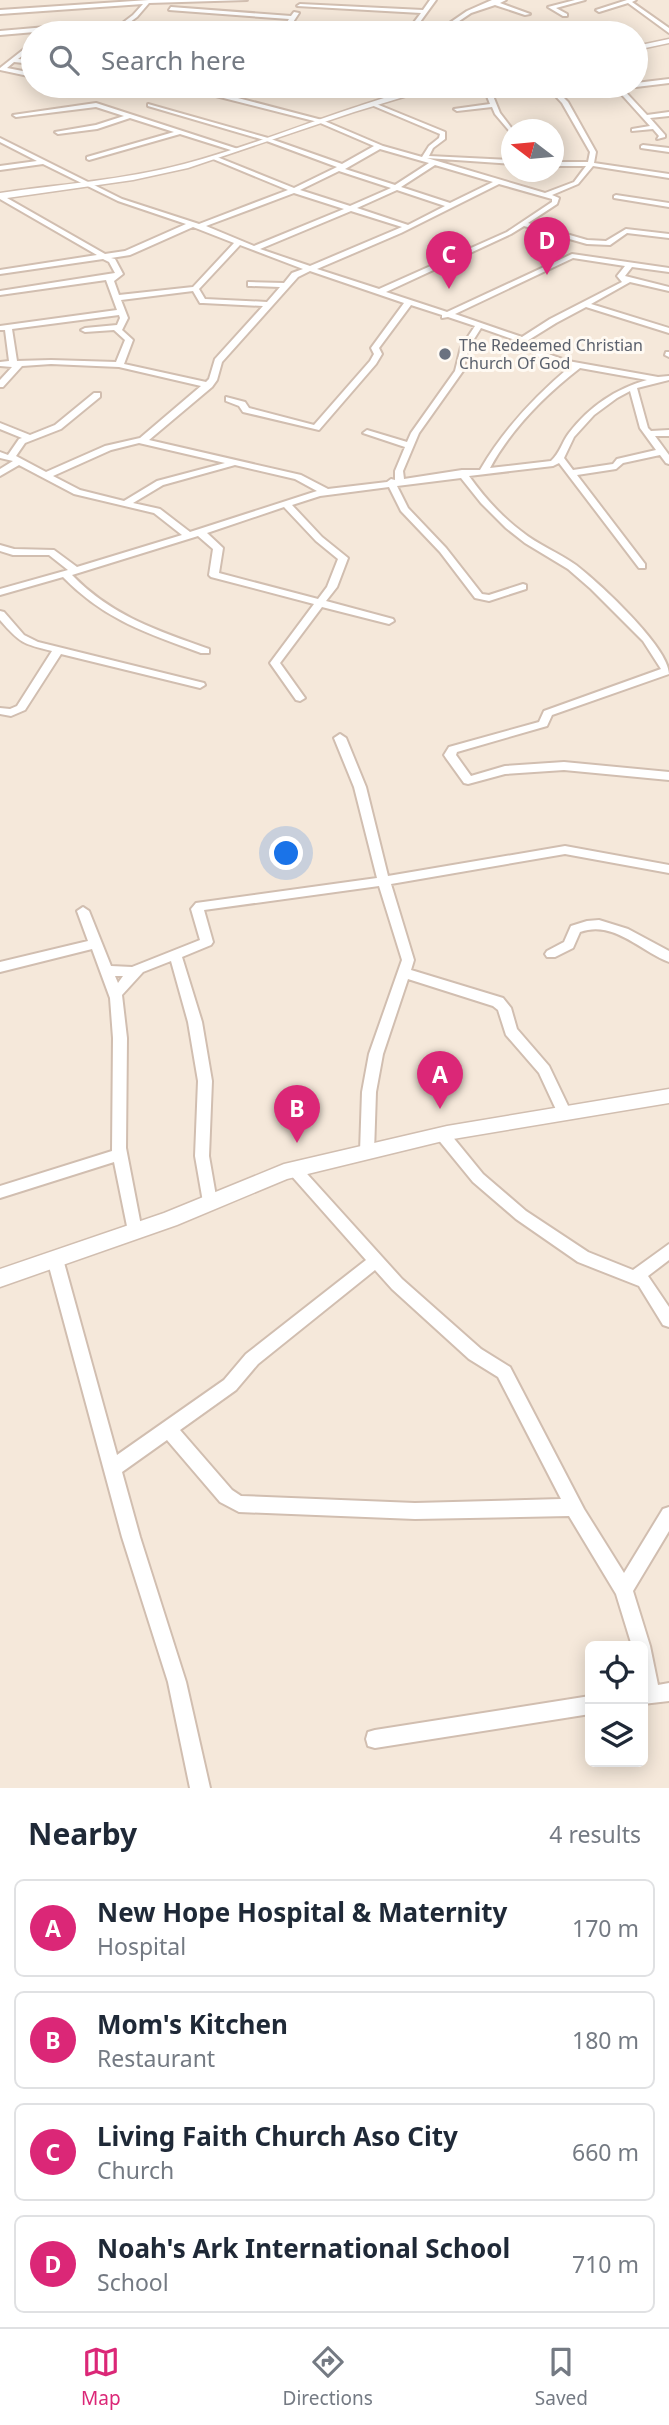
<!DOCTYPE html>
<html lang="en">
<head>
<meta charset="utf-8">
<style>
  body { margin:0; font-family:"Noto Sans",sans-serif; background:#f2f2f3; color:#1f2937 }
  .controls { position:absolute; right:21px; bottom:21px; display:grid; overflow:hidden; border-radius:10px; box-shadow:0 4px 18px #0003 }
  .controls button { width:63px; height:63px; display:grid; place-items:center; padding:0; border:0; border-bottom:2px solid #e0e1e3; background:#fff; color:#1f2937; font:35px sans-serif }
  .compass { position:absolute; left:501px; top:119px; width:63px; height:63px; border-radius:50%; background:#fff; box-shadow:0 4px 18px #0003; rotate:286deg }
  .you { position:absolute; left:287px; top:854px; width:24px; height:24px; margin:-18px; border:5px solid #fff; border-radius:50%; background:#1a73e8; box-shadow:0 0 0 10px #1a73e833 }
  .badge { display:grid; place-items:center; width:46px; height:46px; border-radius:50%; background:#db2777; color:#fff; font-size:23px; font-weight:700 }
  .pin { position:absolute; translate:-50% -58px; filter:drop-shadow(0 2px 4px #0008) }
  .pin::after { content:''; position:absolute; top:37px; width:24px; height:21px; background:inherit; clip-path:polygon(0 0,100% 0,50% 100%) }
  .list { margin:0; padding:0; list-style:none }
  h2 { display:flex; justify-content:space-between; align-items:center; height:91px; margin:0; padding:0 28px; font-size:30px }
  h2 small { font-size:23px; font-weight:400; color:#747a83 }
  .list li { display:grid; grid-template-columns:46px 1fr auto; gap:21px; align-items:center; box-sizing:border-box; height:98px; margin:0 14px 14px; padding:0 14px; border:2px solid #e0e1e3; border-radius:10px }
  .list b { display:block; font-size:26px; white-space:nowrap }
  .list p { margin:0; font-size:23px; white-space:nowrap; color:#747a83 }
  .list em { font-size:23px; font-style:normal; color:#747a83 }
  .icon { flex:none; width:38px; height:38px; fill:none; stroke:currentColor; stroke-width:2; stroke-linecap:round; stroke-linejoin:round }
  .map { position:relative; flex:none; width:669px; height:1788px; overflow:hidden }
  .search { position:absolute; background:#fff; box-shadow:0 4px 18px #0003; left:21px; right:21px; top:21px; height:77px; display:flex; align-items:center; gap:18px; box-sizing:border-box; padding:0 24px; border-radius:38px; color:#747a83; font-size:26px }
  .sheet { height:539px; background:#fff }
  nav { display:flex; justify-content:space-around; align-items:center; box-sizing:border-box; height:98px; border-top:2px solid #e0e1e3; background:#fff; font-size:19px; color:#747a83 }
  nav a { display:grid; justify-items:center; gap:4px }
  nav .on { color:#db2777 }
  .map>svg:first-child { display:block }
</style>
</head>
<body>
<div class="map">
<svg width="669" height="1788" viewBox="0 0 669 1788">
  <rect width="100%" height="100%" fill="#fdf6ec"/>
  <path fill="#f5e8da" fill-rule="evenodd" d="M0,0H669V1788H0ZM33,33H636V86H33ZM512,130H554V172H512ZM590,1646H643V1762H590Z"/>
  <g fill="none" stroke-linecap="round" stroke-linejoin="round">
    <g stroke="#d1beb0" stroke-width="4">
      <path id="minor" d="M149,0H247L149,3L137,17L122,28L209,31L212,33L58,30L0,35V31L58,26L116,28L133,15L143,4L0,14V10Z
        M430,0H436L412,33H406L421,13L297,6L300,4L423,10Z
        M492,0H506L500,3L530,14L525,15L495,5L471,13L443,32L438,31L467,11Z
        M575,0H585L556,8L567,14V16H563L548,7Z
        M627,0H636L632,2L669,28V33L628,3L599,12L596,10Z
        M171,7L291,16L294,12L299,13L286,33H280L289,19L169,10Z
        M607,31L610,32L611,33H604Z
        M33,42V47L18,59L33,60V64L14,62L7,68L33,73V77L0,70V68Z
        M669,79V83L636,87L634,86H636V83Z
        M52,86H58L61,94H57Z
        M166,86L196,87L322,120L383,146L422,157L429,146L439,138L440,134L369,104L374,103L445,132V139L433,148L429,156L512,160V164L427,158L545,193L574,182L586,166H554V162H588L590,152L562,103L546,86H552L568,102L596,152L594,163L669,174V178L593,166L578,184L552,195L559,198L557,204L528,223L587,240L606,241L626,229L669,234V238L627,233L610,245L587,244L524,226L511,234L386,292L447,312L572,254L669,268V272L632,267L625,276L669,287V291L630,282L591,304L669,328V333L586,307L556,323L527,341L545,353L568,361L658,377L669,376V380L637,388L648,428L651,431L669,430V436H655L669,455V464L666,463L660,455L623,463L616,469L577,475L645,564V568H639L559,463L553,466L469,476C484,497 501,516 521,531C538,545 558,552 576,565C598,582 669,647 669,674L552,715L547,726L457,752L456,755L471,776L505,766L564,762L669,772V780L564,770L505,774L468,784L464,783L446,758L444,755L449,747L539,722L544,711L661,669L643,641L591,589L568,569L525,543L506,528L481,503L461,478L397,486L408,508L446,548L482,594L489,595L523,584L526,585V589L489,601L475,598L440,552L401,511L389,487L320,496L292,505L322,537L348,558L337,587L326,601L393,619L394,621L389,624L322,607L280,663L305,698L300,701L296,700L270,663L314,604L211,577L209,575L213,549L198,536L72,575C112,616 156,630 209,649V653H201C147,633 105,620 63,577L0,595V589L68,570L49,555H13L0,551V545L14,549L54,550L77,567L182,535L154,513L74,494L19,465L0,476V469L13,461L0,458V452L8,455L19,439L22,438L0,429V423L30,435L55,425L94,393H100V397L61,429L25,443L16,456L46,472L105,446L140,438L201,386L119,367L51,364L22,366L3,387H0V380L12,367L0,366V362L9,361L5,330H0V326L117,310L106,280L0,295V291L115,273L109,262L103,259L0,274V270L97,255L0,199V194L105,254L125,251L186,224L118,201L43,164L0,170V166L37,161L0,142V138L122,199L199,224L288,190L213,159V157H217L294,188L337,167L264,140L148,106V104L268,138L342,164L374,146L318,122L196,91ZM380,149L429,163L395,185L345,169ZM435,165L493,182L450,203L401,187ZM339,171L391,188L350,206L300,190ZM499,184L552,199V202L507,232L379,289L317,269L401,233ZM397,190L445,206L408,225L357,208ZM294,193L344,209L254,246L206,226ZM351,211L402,227L310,266L260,249ZM193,227L234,243L193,287L119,295L114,281L123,274L115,259L111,258L130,255ZM240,245L303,269L292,273L284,283L248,282V286H251L280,287L267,302L205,299L199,289ZM573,258L625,266L617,276L622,282L550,319L522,337L455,314ZM310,271L404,303L371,348L374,354L370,361L314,425L249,408L245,402L226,397V401L239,406L243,412L319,430L376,364L382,354L379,348L411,305L442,315V318L448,317L475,326L461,347L455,371L411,433L407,442L367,430L363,433L405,447L395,471V480L391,479L387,482L328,489L301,475L149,440L212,387L217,380L222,362L298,277ZM193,291L200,303H203L263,306L215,359L209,379L206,382L124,364L133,340L122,330L128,318L121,300ZM119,315L120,318L117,325L85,328L81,330L85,332L114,330L125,340L116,362L51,360L17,361L12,329ZM481,328L515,340L539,357L571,366C535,396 504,429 480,470H462L404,479L403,471L419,433L463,371L469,347ZM580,368L647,380C615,389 589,407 569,433C562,442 560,453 551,461L490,468C512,428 544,396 580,368ZM630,391L640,428L656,450L617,459L613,464L573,470L564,458L574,437L594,415L617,398ZM139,443L225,463L157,481L124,501L80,490L53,476L111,450ZM235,465L295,479L317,491L190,532L160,509L133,503L163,485ZM284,507L316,541L338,559L327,587L318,599L219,573L223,548L207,533Z
        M483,86H489L500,113L513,130H512V134L495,114L492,107L457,111L454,109L490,104Z
        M614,86H620L647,115L669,112V116L650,118L665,135V137L657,139L659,136L653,129L632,131V129L650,126Z
        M96,103L238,149L239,150L234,151L180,134L89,160L87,159V157L174,132L130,118L97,129L58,134L55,132L96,125L124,116L96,107L16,117L13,115Z
        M643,145L669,148V152L641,148V146Z
        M616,195L669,203V207L614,198V196Z
        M666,352H669V357L665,355Z
        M0,611L4,612L24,635L38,642L204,683L205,685L200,688L61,654L25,710L11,716L0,714V708L10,709L17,706L52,651C23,644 20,643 0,620Z
        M340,734L346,738L366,787L388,876L565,846L669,865V873L565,854L391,884L414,960L411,970L503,998L511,1008L517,1029L549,1066L571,1112L569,1116L564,1118L559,1116L539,1073L506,1035L498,1010L493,1006L408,979L383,1054L376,1092L374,1152L372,1156L367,1158L362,1156L360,1152L362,1092L369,1054L402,960L379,886L204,910L213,942L211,945L182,957L202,1022L212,1081L209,1156L217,1202L215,1206L210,1208L205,1206L203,1202L195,1156L198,1081L188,1022L171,961L143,972L122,995L127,1038L126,1148L142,1231L140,1236L135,1237L130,1236L128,1231L114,1162L0,1198V1186L112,1151L113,1038L110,998L92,949L0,972V962L88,941L77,911L83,907L89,911L111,966L132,967L200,940L191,909L196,903L377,878L354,787L334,738ZM115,976H123L118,983Z
        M599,920L628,929L669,951V962C640,951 614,920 580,932L573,948L555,957H547L545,954L547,951L564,942L571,926L587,921Z
        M442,1128L447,1130L483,1174L526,1211L588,1252L633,1270L669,1244V1260L648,1276L669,1307V1327L663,1325L639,1286L578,1262L516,1219L473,1182L437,1138L435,1134L437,1130Z
        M294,1163L299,1165L402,1279L481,1349L510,1367L584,1509L624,1573L663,1509L669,1507V1531L633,1591L650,1646L658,1685L669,1683V1701L643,1704V1646H632L616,1594L569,1516L415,1519L239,1512L220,1502L167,1440L122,1472L140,1537L186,1682L210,1788H190L168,1682L122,1537L47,1259L50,1254L55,1252L60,1254L63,1259L117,1455L224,1380L246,1354L366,1260L289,1173L287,1169L289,1165ZM375,1270L392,1289L469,1359L498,1377L561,1499L415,1503L241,1496L232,1490L180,1430L236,1390L258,1364Z
        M590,1696V1714L375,1748L368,1746L366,1739L368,1732L375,1730Z"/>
    </g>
    <g stroke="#d1beb0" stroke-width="3">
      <path id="tertiary" d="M669,39V43L636,50V46Z
        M428,86H440L354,112L188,168L133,180L0,199V193C61,184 124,180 184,164C267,142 345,106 428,86Z
        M669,1089V1103L447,1140L287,1179L177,1225L0,1287V1269L164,1213L284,1164L447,1126Z"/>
    </g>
    <use href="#minor" fill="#fff" fill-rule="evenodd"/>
    <use href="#tertiary" fill="#fff" fill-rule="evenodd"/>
  </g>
  <circle fill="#6b7280" stroke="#fffaf3" stroke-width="2.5" cx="445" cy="354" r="7"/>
  <g text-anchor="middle" stroke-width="6" stroke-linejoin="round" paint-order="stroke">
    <g font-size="16" fill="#5b616d" stroke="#fffaf3" text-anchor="start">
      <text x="459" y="351">The Redeemed Christian<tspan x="459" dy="18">Church Of God</tspan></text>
    </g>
  </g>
</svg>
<div class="controls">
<button><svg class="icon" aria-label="locate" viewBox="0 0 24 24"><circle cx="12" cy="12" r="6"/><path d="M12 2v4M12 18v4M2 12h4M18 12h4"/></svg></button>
<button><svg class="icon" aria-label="layers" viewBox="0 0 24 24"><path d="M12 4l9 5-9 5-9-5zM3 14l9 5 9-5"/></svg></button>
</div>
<svg class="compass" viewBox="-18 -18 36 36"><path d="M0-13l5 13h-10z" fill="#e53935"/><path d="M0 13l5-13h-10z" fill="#747a83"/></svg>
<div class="you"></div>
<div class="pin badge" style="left:440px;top:1109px">A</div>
<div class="pin badge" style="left:297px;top:1143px">B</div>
<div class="pin badge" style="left:449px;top:289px">C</div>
<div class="pin badge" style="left:547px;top:275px">D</div>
<div class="search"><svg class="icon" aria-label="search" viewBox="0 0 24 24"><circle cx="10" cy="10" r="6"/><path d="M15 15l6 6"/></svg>Search here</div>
</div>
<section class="sheet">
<h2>Nearby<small>4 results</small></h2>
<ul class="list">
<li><span class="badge">A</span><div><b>New Hope Hospital &amp; Maternity</b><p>Hospital</p></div><em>170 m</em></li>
<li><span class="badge">B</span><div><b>Mom's Kitchen</b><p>Restaurant</p></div><em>180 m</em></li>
<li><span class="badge">C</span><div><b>Living Faith Church Aso City</b><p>Church</p></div><em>660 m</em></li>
<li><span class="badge">D</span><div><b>Noah's Ark International School</b><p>School</p></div><em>710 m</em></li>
</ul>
</section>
<nav>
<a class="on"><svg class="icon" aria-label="map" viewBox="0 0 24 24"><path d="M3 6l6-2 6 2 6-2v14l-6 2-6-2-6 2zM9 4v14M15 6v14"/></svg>Map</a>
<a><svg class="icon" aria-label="directions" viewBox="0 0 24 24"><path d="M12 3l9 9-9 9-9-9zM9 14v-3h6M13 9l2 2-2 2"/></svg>Directions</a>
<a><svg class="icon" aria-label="saved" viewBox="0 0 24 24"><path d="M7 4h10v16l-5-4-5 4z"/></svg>Saved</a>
</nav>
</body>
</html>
